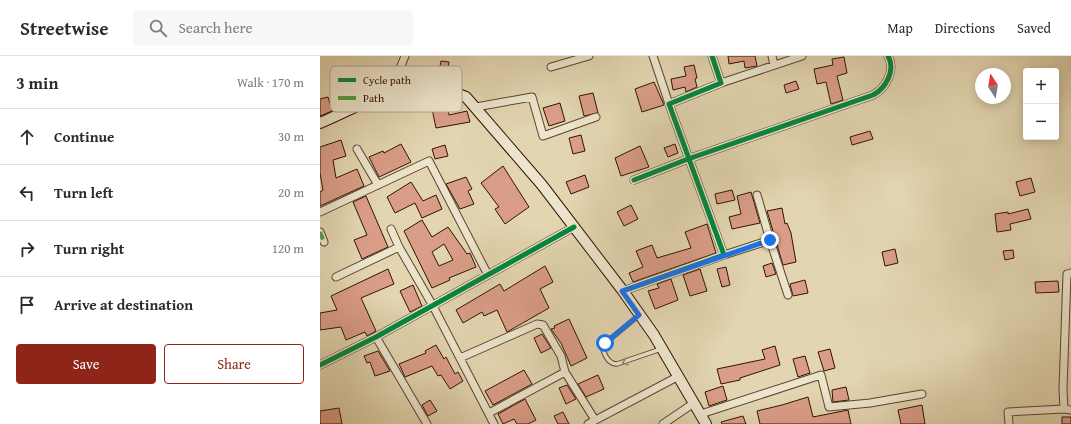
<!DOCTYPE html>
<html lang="en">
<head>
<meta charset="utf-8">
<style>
  body { margin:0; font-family:"Gentium Book Plus",serif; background:#f7f7f7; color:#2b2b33 }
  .controls { position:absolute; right:12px; top:12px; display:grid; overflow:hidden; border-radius:4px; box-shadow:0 2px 10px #0003 }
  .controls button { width:36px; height:36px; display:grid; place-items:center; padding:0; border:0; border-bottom:1px solid #e1e1e2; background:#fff; color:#2b2b33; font:20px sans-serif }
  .compass { position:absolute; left:655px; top:12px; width:36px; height:36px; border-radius:50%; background:#fff; box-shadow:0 2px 10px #0003; rotate:348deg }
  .stop { position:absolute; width:12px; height:12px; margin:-9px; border:3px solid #1a73e8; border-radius:50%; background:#fff }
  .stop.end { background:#1a73e8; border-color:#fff; box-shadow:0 1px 4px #0008 }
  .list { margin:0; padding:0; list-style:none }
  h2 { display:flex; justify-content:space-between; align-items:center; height:52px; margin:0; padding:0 16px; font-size:17px }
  h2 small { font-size:13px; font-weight:400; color:#7c7c81 }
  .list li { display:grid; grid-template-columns:26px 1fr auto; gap:12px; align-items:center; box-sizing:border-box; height:56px; padding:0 16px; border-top:1px solid #e1e1e2 }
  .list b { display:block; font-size:15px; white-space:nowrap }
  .list em { font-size:13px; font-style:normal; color:#7c7c81 }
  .actions { display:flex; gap:8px; padding:12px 16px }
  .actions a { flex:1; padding:9px 0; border:1px solid #8f2418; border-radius:4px; text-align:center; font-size:14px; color:#8f2418 }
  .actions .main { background:#8f2418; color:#fff }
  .icon { flex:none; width:22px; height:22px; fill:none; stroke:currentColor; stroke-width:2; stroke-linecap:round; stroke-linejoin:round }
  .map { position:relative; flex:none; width:751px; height:368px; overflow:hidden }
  header { display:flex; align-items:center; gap:24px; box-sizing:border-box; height:56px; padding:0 20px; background:#fff; border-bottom:1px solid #e1e1e2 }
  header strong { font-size:19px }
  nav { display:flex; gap:22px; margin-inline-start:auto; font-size:14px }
  .search { width:280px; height:36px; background:#f7f7f7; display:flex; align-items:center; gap:10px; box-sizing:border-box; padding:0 14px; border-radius:4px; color:#7c7c81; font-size:15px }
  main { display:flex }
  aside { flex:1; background:#fff }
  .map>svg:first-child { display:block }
</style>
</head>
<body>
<header>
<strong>Streetwise</strong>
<div class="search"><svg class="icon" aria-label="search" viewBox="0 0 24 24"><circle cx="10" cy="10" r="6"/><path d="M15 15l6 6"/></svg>Search here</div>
<nav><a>Map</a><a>Directions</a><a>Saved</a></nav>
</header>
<main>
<aside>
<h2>3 min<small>Walk · 170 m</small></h2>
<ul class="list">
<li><svg class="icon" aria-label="ahead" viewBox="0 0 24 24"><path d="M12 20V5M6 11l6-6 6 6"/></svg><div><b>Continue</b></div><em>30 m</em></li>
<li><svg class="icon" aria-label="left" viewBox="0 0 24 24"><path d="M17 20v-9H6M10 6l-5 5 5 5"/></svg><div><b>Turn left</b></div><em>20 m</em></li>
<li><svg class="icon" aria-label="right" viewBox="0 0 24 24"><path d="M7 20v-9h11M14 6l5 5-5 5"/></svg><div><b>Turn right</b></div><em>120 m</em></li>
<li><svg class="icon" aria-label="arrive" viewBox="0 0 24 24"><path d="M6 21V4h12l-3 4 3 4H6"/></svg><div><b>Arrive at destination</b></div></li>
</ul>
<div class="actions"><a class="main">Save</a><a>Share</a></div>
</aside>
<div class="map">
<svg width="751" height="368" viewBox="0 0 751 368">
  <rect width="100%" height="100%" fill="#e2d5b0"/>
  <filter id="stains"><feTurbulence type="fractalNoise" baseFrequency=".005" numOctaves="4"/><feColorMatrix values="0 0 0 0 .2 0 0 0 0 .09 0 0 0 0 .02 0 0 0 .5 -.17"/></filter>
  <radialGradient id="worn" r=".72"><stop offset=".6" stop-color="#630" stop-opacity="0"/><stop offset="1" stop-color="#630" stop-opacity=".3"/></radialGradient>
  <path fill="#da9d87" stroke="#301402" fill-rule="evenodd" d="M408,0H435L437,10L425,12L424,5L409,8Z
    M524,1L527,17L517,20L523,44L511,48L506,26L497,28L494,13L513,9L512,3Z
    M121,5L129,6L125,28L117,27Z
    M374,9L377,22L375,23L377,31L366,36L365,31L353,34L351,23L366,20L364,11Z
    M476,25L479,33L466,37L464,29Z
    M334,26L344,49L322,56L315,33Z
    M273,37L278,57L264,60L259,40Z
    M8,41L12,55L0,60V43Z
    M240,47L245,65L229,70L223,52Z
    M127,50L129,59L147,55L150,66L116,72L112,53Z
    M550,75L553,83L532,89L530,81Z
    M261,79L265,95L253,98L249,82Z
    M21,84L26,100L13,104L16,122L37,113L44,130L0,150V136L3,134L0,117V91Z
    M81,88L91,106L59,121L49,101L63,95L64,97Z
    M355,88L358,97L348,101L344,92Z
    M125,89L128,100L115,103L112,93Z
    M320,90L329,111L301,120L295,102Z
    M183,110L209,151L185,168L175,153L179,151L161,127Z
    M265,119L269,131L251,138L246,126Z
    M146,121L152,133L148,135L154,148L140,153L126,128Z
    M711,122L715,136L700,140L696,126Z
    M91,126L103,145L116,139L122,153L102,162L95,147L75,157L67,141Z
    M412,134L415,144L397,148L395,138Z
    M431,136L440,167L412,173L409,161L421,158L417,140Z
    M46,140L68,191L42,203L34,184L47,179L33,146Z
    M311,149L318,163L304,170L297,156Z
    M462,152L465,168L467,167L471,177L476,206L463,209L447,155Z
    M708,153L711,163L690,168L691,174L677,176L675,158L688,156V158Z
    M102,164L112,181L128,171L147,198L150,197L156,211L129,222L130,224L112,232L84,175ZM124,188L133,204L119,210L112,196Z
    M387,168L396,197L313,226L309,217L323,211L316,195L332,189L337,202L371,192L365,176Z
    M575,193L578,207L565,210L562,196Z
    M693,194L694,202L685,204L683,195Z
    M452,207L456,218L446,221L443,210Z
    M225,210L233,226L220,233L229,252L187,276L177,254L164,260L162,256L143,267L136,254L180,228L184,235Z
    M406,211L410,229L402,231L397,213Z
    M68,213L74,228L41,242L56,275L47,280L45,276L26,284L21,271L0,274V257L17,254L11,240Z
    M380,213L387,235L370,240L363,219Z
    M351,223L358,244L335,253L328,235L339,232L337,228Z
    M485,224L488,237L473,240L470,228Z
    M738,225L739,236L716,237L715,226Z
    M93,229L102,250L90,256L80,235Z
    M249,263L267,302L251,310L241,287L231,273L235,272L234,270Z
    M222,278L231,292L221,297L214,282Z
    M116,289L124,303L126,301L135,318L138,316L143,325L130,333L121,319L118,320L112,310L85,321L79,308L106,297L105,295Z
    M455,290L460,309L420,322V324L401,328L397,313L445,303L442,294Z
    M510,293L515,312L504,315L498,296Z
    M58,295L70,315L55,320L50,306L47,307L44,300Z
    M485,300L490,317L478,321L473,303Z
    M204,314L212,328L173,349L165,335Z
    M278,319L284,333L266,341L258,328Z
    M247,329L256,343L246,348L239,332Z
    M403,330L407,344L389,350L385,336Z
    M526,331L529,344L513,346L512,334Z
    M488,341L493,361L528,354L531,368H440L437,355L462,349Z
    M205,343L216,364L208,368H197L194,363L183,368L178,358Z
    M110,344L117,355L108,360L102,349Z
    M602,349L605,368H581L578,354Z
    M19,352L22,368H0V355Z
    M243,356L249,368H238L234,360Z
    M423,360L426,368H402L401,366Z
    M742,361H751V368H742Z"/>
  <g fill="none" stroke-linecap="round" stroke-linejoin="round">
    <g stroke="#5c442e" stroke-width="5.5">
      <path id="lane" d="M318,260L282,290C284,298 288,308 297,308L341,293"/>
    </g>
    <g stroke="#5c442e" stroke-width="9">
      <path id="street" d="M333,0L349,48
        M452,0L454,9
        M231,11L269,0
        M401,27L482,0
        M70,37L85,0
        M156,51L212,41L223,80L276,61
        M37,93L58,129
        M314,124L368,103L553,39C566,32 576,14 568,0
        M0,156L109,105L168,219
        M71,173L79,191
        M0,176L4,186
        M450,184L468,239
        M404,199L450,184L437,139
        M16,221L79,191L113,250L174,368
        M303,235L404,199L349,48L401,27L392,0
        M56,281L107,368
        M140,302L217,268L223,269L241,300L245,316L275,364
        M0,309L56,281L254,171
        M744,353L743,333L747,218L751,217
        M169,357L245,316
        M381,358L501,319L509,351L550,347L602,338
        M268,368L357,321
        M343,368L374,347
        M689,368L688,356L744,353L751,354"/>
    </g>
    <g stroke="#301402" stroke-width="12">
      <path id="secondary" d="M0,67C46,47 95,17 146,41L222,129L303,235L334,279L386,368"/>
    </g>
    <use href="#lane" stroke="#ece4cc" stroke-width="3.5"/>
    <use href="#street" stroke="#ece4cc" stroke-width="7"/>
    <use href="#secondary" stroke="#ece4cc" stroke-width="10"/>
    <path stroke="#52a03d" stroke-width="4" stroke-dasharray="8 4" stroke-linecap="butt" d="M0,176L4,186"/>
    <g stroke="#ece4cc" stroke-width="8">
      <path id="cycleway" d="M314,124L368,103L553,39C566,32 576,14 568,0
        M303,235L404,199L349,48L401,27L392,0
        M0,309L56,281L254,171"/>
    </g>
    <use href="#cycleway" stroke="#00873e" stroke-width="5"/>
  </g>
  <defs><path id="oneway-chevron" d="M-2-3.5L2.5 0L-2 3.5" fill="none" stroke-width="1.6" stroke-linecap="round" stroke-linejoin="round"/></defs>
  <use stroke="#978671" href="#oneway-chevron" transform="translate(305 306) rotate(164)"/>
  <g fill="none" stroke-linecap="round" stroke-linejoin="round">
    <path stroke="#1a73e8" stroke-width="5" d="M285,287L319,259L302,235L450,184"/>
  </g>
  <rect x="10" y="10" width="132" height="46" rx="6" fill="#ece4cc" stroke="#b4a68f" stroke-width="1"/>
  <rect x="18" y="22" width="18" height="4" fill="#00873e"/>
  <rect x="18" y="40" width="18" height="4" fill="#52a03d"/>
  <g font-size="11" fill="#301402">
    <text x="43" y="28">Cycle path</text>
    <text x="43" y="46">Path</text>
  </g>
  <rect width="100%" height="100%" filter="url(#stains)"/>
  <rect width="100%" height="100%" fill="url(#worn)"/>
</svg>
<div class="controls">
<button>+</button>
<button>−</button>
</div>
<svg class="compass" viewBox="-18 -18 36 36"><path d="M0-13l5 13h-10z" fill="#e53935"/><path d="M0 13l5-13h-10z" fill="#7c7c81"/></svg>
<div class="stop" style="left:285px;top:287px"></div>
<div class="stop end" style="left:450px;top:184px"></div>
</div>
</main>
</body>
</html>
